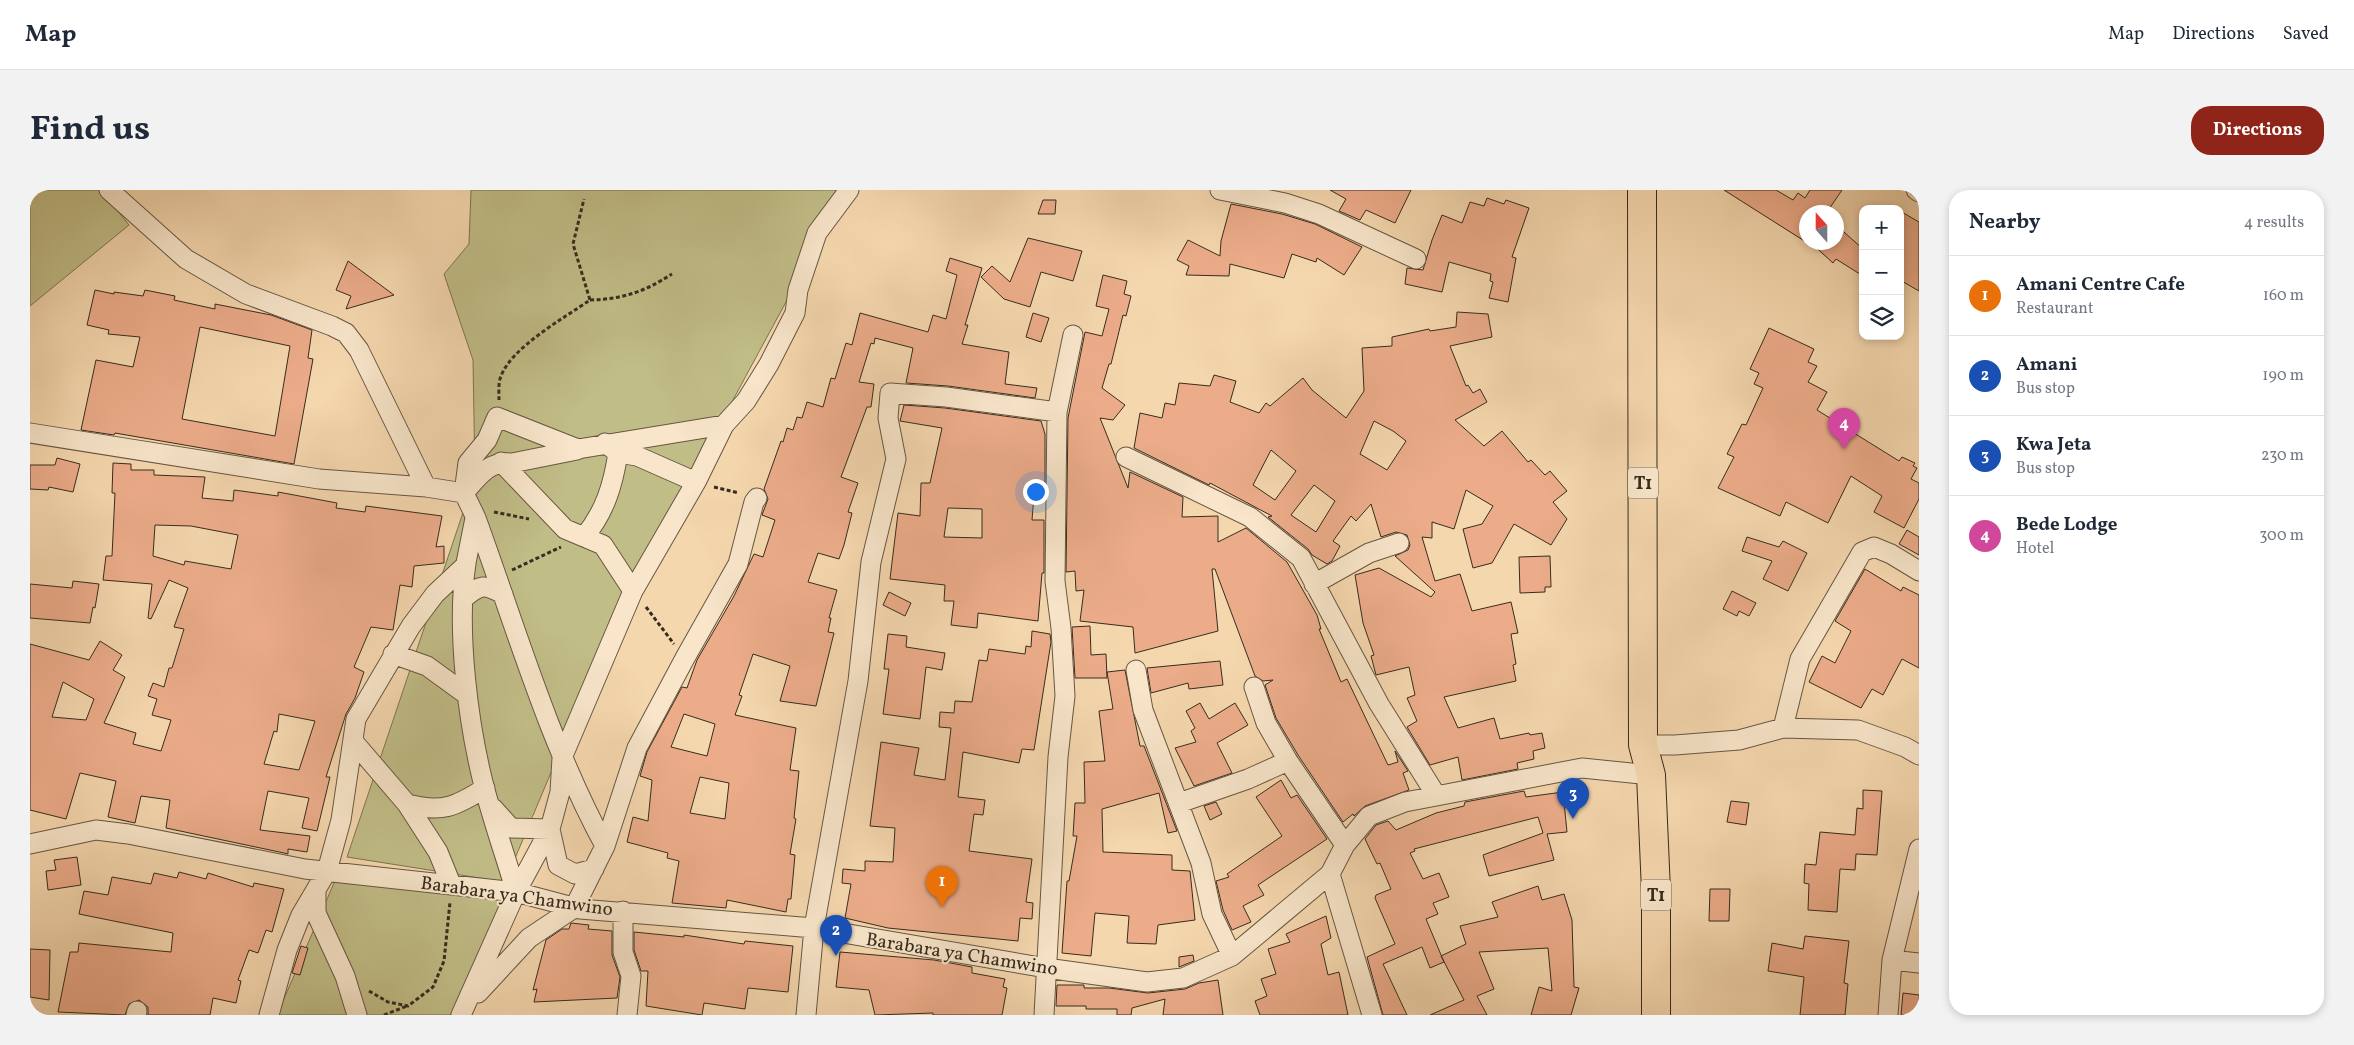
<!DOCTYPE html>
<html lang="en">
<head>
<meta charset="utf-8">
<style>
  body { margin:0; font-family:Vollkorn,serif; background:#f2f2f3; color:#1f2937 }
  .controls { position:absolute; right:15px; top:15px; display:grid; overflow:hidden; border-radius:10px; box-shadow:0 2px 8px #0003 }
  .controls button { width:45px; height:45px; display:grid; place-items:center; padding:0; border:0; border-bottom:1px solid #e0e1e3; background:#fff; color:#1f2937; font:25px sans-serif }
  .compass { position:absolute; left:1769px; top:15px; width:45px; height:45px; border-radius:50%; background:#fff; box-shadow:0 2px 8px #0003; rotate:339deg }
  .you { position:absolute; left:1005px; top:301px; width:18px; height:18px; margin:-12px; border:4px solid #fff; border-radius:50%; background:#1a73e8; box-shadow:0 0 0 8px #1a73e833 }
  .badge { display:grid; place-items:center; width:32px; height:32px; border-radius:50%; background:#8f2418; color:#fff; font-size:16px; font-weight:700 }
  .pin { position:absolute; translate:-50% -41px; filter:drop-shadow(0 1px 2px #0008) }
  .pin::after { content:''; position:absolute; top:26px; width:18px; height:15px; background:inherit; clip-path:polygon(0 0,100% 0,50% 100%) }
  .list { margin:0; padding:0; list-style:none }
  h2 { display:flex; justify-content:space-between; align-items:center; height:65px; margin:0; padding:0 20px; font-size:21px }
  h2 small { font-size:16px; font-weight:400; color:#747a83 }
  .list li { display:grid; grid-template-columns:32px 1fr auto; gap:15px; align-items:center; box-sizing:border-box; height:80px; padding:0 20px; border-top:1px solid #e0e1e3 }
  .list b { display:block; font-size:19px; white-space:nowrap }
  .list p { margin:0; font-size:16px; white-space:nowrap; color:#747a83 }
  .list em { font-size:16px; font-style:normal; color:#747a83 }
  .icon { flex:none; width:28px; height:28px; fill:none; stroke:currentColor; stroke-width:2; stroke-linecap:round; stroke-linejoin:round }
  .map { position:relative; flex:none; width:1889px; height:825px; overflow:hidden; border-radius:20px }
  header { display:flex; align-items:center; gap:30px; box-sizing:border-box; height:70px; padding:0 25px; background:#fff; border-bottom:1px solid #e0e1e3 }
  header strong { font-size:24px }
  nav { display:flex; gap:28px; margin-inline-start:auto; font-size:18px }
  .intro { display:flex; align-items:center; justify-content:space-between; box-sizing:border-box; height:120px; padding:0 30px }
  h1 { margin:0; font-size:35px }
  .button { padding:12px 22px; border-radius:20px; background:#8f2418; color:#fff; font-size:18px; font-weight:700 }
  main { display:flex; gap:30px; padding:0 30px }
  aside { flex:1; background:#fff; border-radius:20px; box-shadow:0 2px 8px #0003 }
  .map>svg:first-child { display:block }
</style>
</head>
<body>
<header>
<strong>Map</strong>
<nav><a>Map</a><a>Directions</a><a>Saved</a></nav>
</header>
<div class="intro"><h1>Find us</h1><a class="button">Directions</a></div>
<main>
<div class="map">
<svg width="1889" height="825" viewBox="0 0 1889 825">
  <rect width="100%" height="100%" fill="#f5d7ae"/>
  <filter id="stains"><feTurbulence type="fractalNoise" baseFrequency=".004" numOctaves="4"/><feColorMatrix values="0 0 0 0 .2 0 0 0 0 .09 0 0 0 0 .02 0 0 0 .5 -.17"/></filter>
  <radialGradient id="worn" r=".72"><stop offset=".6" stop-color="#630" stop-opacity="0"/><stop offset="1" stop-color="#630" stop-opacity=".3"/></radialGradient>
  <path fill="#c1bd87" stroke="#7c7453" d="M0,0H71L99,35L0,116Z
    M441,0H816C740,144 659,286 588,432C547,517 512,605 475,692L317,667L445,287L443,170L414,84L439,54Z
    M310,679L474,705L421,825H247Z"/>
  <path fill="#ecac8a" stroke="#372c1f" fill-rule="evenodd" d="M1300,0H1381L1365,33L1336,20L1330,30L1309,21L1316,9Z
    M1694,0H1746L1763,10L1768,3L1775,8L1780,0H1812L1797,22H1776V52Z
    M1457,8L1474,14L1476,10L1499,18L1482,67L1486,68L1478,112L1459,108L1463,92L1460,91L1461,84L1419,72L1412,102L1375,94L1377,78L1393,80L1402,50L1412,25L1432,33L1440,12L1454,16Z
    M1013,10H1026L1025,24H1008Z
    M1201,14L1252,24L1285,34L1332,57L1314,85L1287,68L1286,72L1262,64L1254,88L1200,74L1199,86L1156,85L1159,76L1147,70L1158,50L1190,66L1191,51Z
    M1870,21L1889,32V101L1870,90Z
    M1806,35L1833,59V86L1806,69L1803,73L1780,52H1806Z
    M998,48L1052,61L1043,91L1011,82L1000,117L974,109L951,87L962,76L980,92Z
    M920,68L952,78L935,135H938L932,154L979,162L975,194L1007,198L1005,208L918,196L876,193L883,158L845,148L844,154L841,153L829,192L844,194L841,217H837L811,287L828,293L818,322L822,323L814,355L809,369L788,363L778,392L807,400L799,428H801L798,442L804,443L786,516L750,511L760,476L723,464L709,505L712,506L705,525L766,538L760,580L769,581L764,628L766,629L760,664L765,665L761,709H758L756,722L697,710L696,718L642,713L649,671L637,668L638,663L597,652L603,627L618,631L622,590L610,586L617,562L652,497L657,498L667,470L704,406L724,364L733,367L745,330L732,325L738,309L734,299L751,251L753,252L757,238L763,240L767,227L772,228L777,212L793,217L801,188L805,189L816,153L822,155L830,123L898,142L903,125L916,129L927,85L916,81ZM654,524L685,534L677,566L641,557ZM670,587L699,593L695,629L660,623Z
    M318,71L364,105L316,119L321,106L306,100Z
    M1073,85L1097,91L1094,104L1101,106L1096,126L1093,125L1081,174H1079L1072,198L1095,215L1083,230L1070,228L1098,298L1100,282L1153,307L1152,327L1188,326V352L1216,338L1257,372L1287,425L1291,439H1289L1311,492L1317,489L1358,575L1368,572L1365,561L1378,581L1373,583L1379,600L1335,616L1324,626L1323,624L1313,632L1268,565L1246,528L1235,495L1243,490L1233,491L1225,486L1185,379H1182L1188,441L1105,463L1103,437L1050,431L1054,400L1046,401L1045,381L1036,382L1038,228L1055,142L1072,146L1079,119L1066,116Z
    M65,100L84,104V102L113,106L115,100L145,106L144,110L185,119V114L241,125L282,140L278,168L283,169L264,274L85,243L84,245L51,240L66,170L103,177L110,147L78,144L79,140L57,135ZM170,137L260,156L245,246L152,229Z
    M1427,122L1458,124L1462,147L1420,156L1436,196L1438,195L1443,203L1450,199L1457,212L1425,230L1454,256L1472,241L1498,272L1501,270L1515,285L1520,281L1537,301L1523,312L1537,329L1521,355L1484,334L1462,373L1443,378L1433,339L1452,334L1463,316L1436,300L1424,339L1402,332V348L1392,347L1405,391L1430,384L1442,421L1481,412L1488,443L1481,444L1486,474L1483,475L1486,491L1414,507L1428,538L1464,528L1470,549L1499,543L1500,545L1512,543L1515,558L1503,561L1504,569L1487,573L1488,579L1432,590L1428,567L1400,575L1377,537L1387,531L1377,508L1385,505L1379,477L1346,485L1341,466L1344,465L1333,433L1325,385L1349,378L1401,407L1405,402L1365,366L1378,360L1380,355L1377,345L1366,342L1351,347L1341,314L1326,331L1321,326L1303,351L1310,356L1302,371L1297,374L1282,365L1278,359L1238,327L1242,326L1180,293L1179,295L1104,258L1110,223L1132,228L1135,213L1145,215L1149,193L1180,196L1184,185L1206,191L1200,212L1229,223L1236,213L1240,216L1273,188L1282,200L1316,228L1334,201L1332,158L1362,156V147L1399,139L1400,141L1426,137ZM1344,231L1363,241L1376,251L1357,280L1330,264ZM1241,260L1266,281L1245,310L1223,295ZM1284,295L1305,311L1286,342L1261,325Z
    M1003,123L1019,128L1011,152L996,147Z
    M1739,138L1784,159L1778,172L1787,176L1778,192L1797,202L1787,220L1869,271L1872,267L1885,273L1883,276L1887,278L1881,289L1889,293V309L1874,338L1844,322L1852,306L1821,286L1798,333L1756,312L1750,326L1688,298L1704,267L1697,264L1712,234L1716,235L1733,198L1724,194L1729,183L1720,179Z
    M874,215L915,218L1011,231L1015,244V294L1005,293L1002,330H1014V383H1012L1008,431L948,423L947,438L921,435L924,411H914L915,395L860,389L868,323L890,326L891,293H900L912,238L870,231ZM918,318L952,319V348L914,347Z
    M27,268L50,274L43,302L19,297L18,300L0,299V275H25Z
    M83,273L101,274V280H124V285L175,287L172,308L203,311L204,300L248,306V302L307,313L306,318L335,322L336,316L412,326L406,357L414,356V373L384,376L382,397L370,395L363,440L341,437L324,477L334,482L325,508L316,524L296,587H300L287,641L272,638L279,608L238,601L230,640L280,646L277,662L258,659V664L254,663L136,638L140,610L111,606L105,633L78,627L86,591L50,583L36,629L0,620V454L59,470L70,451L92,465L83,480L95,487L74,533L106,543L103,554L131,561L141,530L122,525L127,509L118,506L123,493L134,497L139,478H142L154,439L144,437L158,398L139,390L121,429L118,428L122,394L73,390L76,366H82L85,303H82ZM125,335L161,336L208,345L201,379L155,371L154,375L123,366ZM33,492L64,509L56,530L22,527ZM249,524L285,531L269,580L234,574L244,541L247,542Z
    M1877,340L1889,347V365L1869,354Z
    M1717,347L1749,357L1753,351L1777,363L1758,401L1733,389L1742,371L1712,361Z
    M1520,366L1521,397H1515V402L1490,403L1489,367Z
    M1835,379L1871,401L1873,397L1889,405V478L1872,469L1853,505L1842,499L1831,518L1779,492L1792,466L1805,473L1821,441L1805,431Z
    M43,391L69,394L65,418L63,417L60,433L0,428V394L42,398Z
    M1702,401L1726,413L1719,426L1709,421L1707,426L1693,419Z
    M859,402L881,413L875,426L853,415Z
    M1060,436L1061,465L1076,464L1077,488H1045L1042,437Z
    M1002,441L1020,444L1021,452L1004,560L992,559L989,573L933,562L928,607L955,610L953,625L944,624L939,661L1002,669L996,712L1003,713L1002,729L990,728L988,751L858,738L815,728L821,694L812,693L813,679L835,681V671L863,672L865,638L840,636L851,552L889,558L884,585L915,590L921,538L909,537L910,522L924,523L925,511L942,512L949,470L957,471L959,459L995,464L996,456L1001,457Z
    M858,444L877,446L876,457L915,463L912,480L896,477L890,529L853,524L859,479H854Z
    M1190,471L1193,495L1159,499L1158,493L1121,503L1117,478Z
    M1095,480L1110,556H1114L1147,641L1138,643L1129,603L1072,619L1073,662L1142,665V680L1160,681L1165,730L1128,735L1126,754L1097,753L1099,726L1065,723L1061,766L1032,763L1037,691H1039L1047,646H1043L1045,613H1055L1054,572L1075,571L1069,521L1083,519L1077,482Z
    M1170,513L1179,529L1205,513L1218,535L1187,553L1202,583L1164,596L1145,558L1166,552L1161,541L1165,538L1156,521Z
    M1251,590L1261,608L1267,605L1297,649L1228,695L1234,705L1213,716L1221,732L1202,740L1193,720L1186,691L1199,687L1197,684L1252,646L1226,607Z
    M1833,600L1852,601L1847,665L1826,664L1825,680L1810,679L1807,722L1778,720L1779,694L1774,693L1775,674L1786,675L1790,642L1825,645L1827,618L1833,619Z
    M1494,601L1496,607L1533,602L1537,642L1517,644L1524,670L1459,686L1453,665L1513,643L1508,627L1384,659L1385,661L1380,663L1393,689L1409,683L1419,707L1403,713L1408,724L1396,729L1414,772L1400,778L1392,757L1353,774L1377,825H1353L1337,767L1365,754L1345,708L1346,705L1361,699L1350,673L1347,674L1335,649L1346,635L1358,631L1366,640L1406,623L1434,616L1435,612Z
    M1701,611L1719,613L1716,635L1697,632Z
    M1186,612L1192,624L1180,630L1174,616Z
    M47,667L51,695L18,700L16,681L26,680L24,670Z
    M149,682L176,689L178,683L223,697L224,693L254,699L242,742L236,740L228,763L219,760L208,790L211,791L206,813L183,808L180,825H118V817L109,810L99,814L95,825L28,822L40,762H48L49,753L141,762L143,743L49,724L54,701L78,705L82,687L121,694L124,683L147,688Z
    M1508,696L1512,710L1534,704L1542,730L1544,797L1549,798L1541,825H1501L1509,797L1522,801L1518,758L1449,762L1464,799L1447,806L1457,825H1400L1434,810L1411,766L1436,754L1430,736L1468,727L1462,712Z
    M1680,699H1700L1699,731H1679Z
    M1296,726L1301,748L1291,754L1298,785L1309,782L1318,825H1230L1225,811L1237,806L1231,789L1246,784L1238,759L1260,752L1256,744Z
    M541,733L559,735L558,739L582,741V765L590,787L587,808L504,812L507,799L503,800L516,750L532,739H539Z
    M604,742L654,747V745L714,754L715,751L763,756L758,802L718,798L715,819L674,813L672,825L616,816L618,781H611L604,760Z
    M1775,746L1819,751L1814,793L1818,794L1815,825H1770L1774,787L1738,781L1742,753L1773,759Z
    M271,756L278,758L270,785L262,783Z
    M0,759L20,760L19,810L0,807Z
    M810,762L904,770L942,777V783L975,789L973,797L977,798L972,825H903V823L845,825L839,800L806,797Z
    M1163,765L1164,771L1149,777V767Z
    M1188,790L1193,825H1133L1135,809L1102,818L1101,825H1087V819H1056V816H1026L1027,795H1054V798H1079L1118,803L1155,799L1169,793Z
    M1873,803L1889,805V825H1871Z"/>
  <g fill="none" stroke-linecap="round" stroke-linejoin="round">
    <g stroke="#665743" stroke-width="21">
      <path id="minor" d="M79,0L156,69L216,104L302,136L316,143L329,160L396,297
        M1190,0L1255,13L1289,24L1386,69
        M1886,0L1889,2
        M0,243L289,289L396,297L434,303
        M575,253L588,263L607,266L666,292
        M1096,267L1220,327L1271,368L1349,514L1406,605
        M471,272L535,339L573,355L603,401
        M434,303C448,287 459,270 482,273L547,260
        M445,328C442,343 439,358 436,373C426,440 438,535 455,600C464,634 476,668 486,702
        M554,347C575,322 583,295 588,263
        M1284,394L1339,363L1369,353
        M434,408C451,394 454,394 473,404
        M363,464L397,476L437,505
        M1106,480L1113,520L1171,673L1182,724L1202,766
        M1224,497L1236,533L1258,571L1315,655
        M1753,538L1770,469L1832,362L1844,357L1861,364L1889,381
        M323,551L377,614L408,662L421,694
        M1613,555H1645L1709,550L1753,538L1828,540L1875,557L1889,565
        M1149,613L1218,589L1258,571
        M377,614C412,623 425,617 455,598
        M463,618L481,638L520,639L528,675L545,684L564,679
        M0,654L66,640L98,644L275,679L486,702L550,719L784,738L1016,778L1117,792L1153,788L1202,766L1300,684L1315,655L1339,626L1375,612L1552,578L1621,585
        M575,656C519,553 486,438 446,328L434,303L438,273L457,250L467,227L548,259L694,235
        M1300,684L1342,825
        M286,702V723L315,786L327,825
        M593,721V762L601,786L597,825
        M1862,770L1889,773
        M448,803L499,748L544,718L575,656L607,558L655,468L708,374L724,312L727,308
        M106,825L107,821
        M239,825L257,760L271,725L297,681L311,630L326,529L381,436L405,404L436,375
        M431,825L486,702L520,639L530,602L532,568L603,401L666,292L694,235L716,211L739,174L765,123L768,100L787,43L819,0
        M776,825L784,738L828,491L841,372L866,269L858,228L860,203L916,207L1027,222
        M1014,825L1028,567L1035,506L1031,438L1025,391L1027,222L1043,145
        M1858,825L1862,770L1889,659"/>
    </g>
    <g stroke="#372c1f" stroke-width="30">
      <path id="trunk" d="M1612,0L1613,555L1621,585L1626,701V825"/>
    </g>
    <path stroke="#372c1f" stroke-width="3" stroke-dasharray="4 2.5" stroke-linecap="butt" d="M560,110C593,109 614,102 642,84
      M469,210C469,203 468,193 471,186C482,157 534,128 560,110L543,54L554,9
      M684,297L709,303
      M464,322L499,329
      M482,380L531,357
      M616,417L644,454
      M339,801L358,812L378,816L403,797L414,771L420,712
      M354,825L377,816"/>
    <use href="#minor" stroke="#f8e5ca" stroke-width="19"/>
    <use href="#trunk" stroke="#f5d7ae" stroke-width="28"/>
  </g>
  <g text-anchor="middle" stroke-width="4" stroke-linejoin="round" paint-order="stroke">
    <g fill="#f8e5ca" stroke="#716452" stroke-width="1">
      <rect x="1598" y="277.5" width="30" height="31" rx="4"/>
      <rect x="1611" y="689.5" width="30" height="31" rx="4"/>
    </g>
    <g font-size="18" font-weight="bold" fill="#372c1f">
      <text x="1613" y="299">T1</text>
      <text x="1626" y="711">T1</text>
    </g>
    <g font-size="19" fill="#372c1f" stroke="#f8e5ca">
      <text transform="translate(487 705) rotate(8)" y="7">Barabara ya Chamwino</text>
      <text transform="translate(932 763) rotate(9)" y="7">Barabara ya Chamwino</text>
    </g>
  </g>
  <rect width="100%" height="100%" filter="url(#stains)"/>
  <rect width="100%" height="100%" fill="url(#worn)"/>
</svg>
<div class="controls">
<button>+</button>
<button>−</button>
<button><svg class="icon" aria-label="layers" viewBox="0 0 24 24"><path d="M12 4l9 5-9 5-9-5zM3 14l9 5 9-5"/></svg></button>
</div>
<svg class="compass" viewBox="-18 -18 36 36"><path d="M0-13l5 13h-10z" fill="#e53935"/><path d="M0 13l5-13h-10z" fill="#747a83"/></svg>
<div class="you"></div>
<div class="pin badge" style="left:912px;top:717px;background:#e8710a">1</div>
<div class="pin badge" style="left:806px;top:766px;background:#1a4fb4">2</div>
<div class="pin badge" style="left:1543px;top:629px;background:#1a4fb4">3</div>
<div class="pin badge" style="left:1814px;top:259px;background:#d1479c">4</div>
</div>
<aside>
<h2>Nearby<small>4 results</small></h2>
<ul class="list">
<li><span class="badge" style="background:#e8710a">1</span><div><b>Amani Centre Cafe</b><p>Restaurant</p></div><em>160 m</em></li>
<li><span class="badge" style="background:#1a4fb4">2</span><div><b>Amani</b><p>Bus stop</p></div><em>190 m</em></li>
<li><span class="badge" style="background:#1a4fb4">3</span><div><b>Kwa Jeta</b><p>Bus stop</p></div><em>230 m</em></li>
<li><span class="badge" style="background:#d1479c">4</span><div><b>Bede Lodge</b><p>Hotel</p></div><em>300 m</em></li>
</ul>
</aside>
</main>
</body>
</html>
